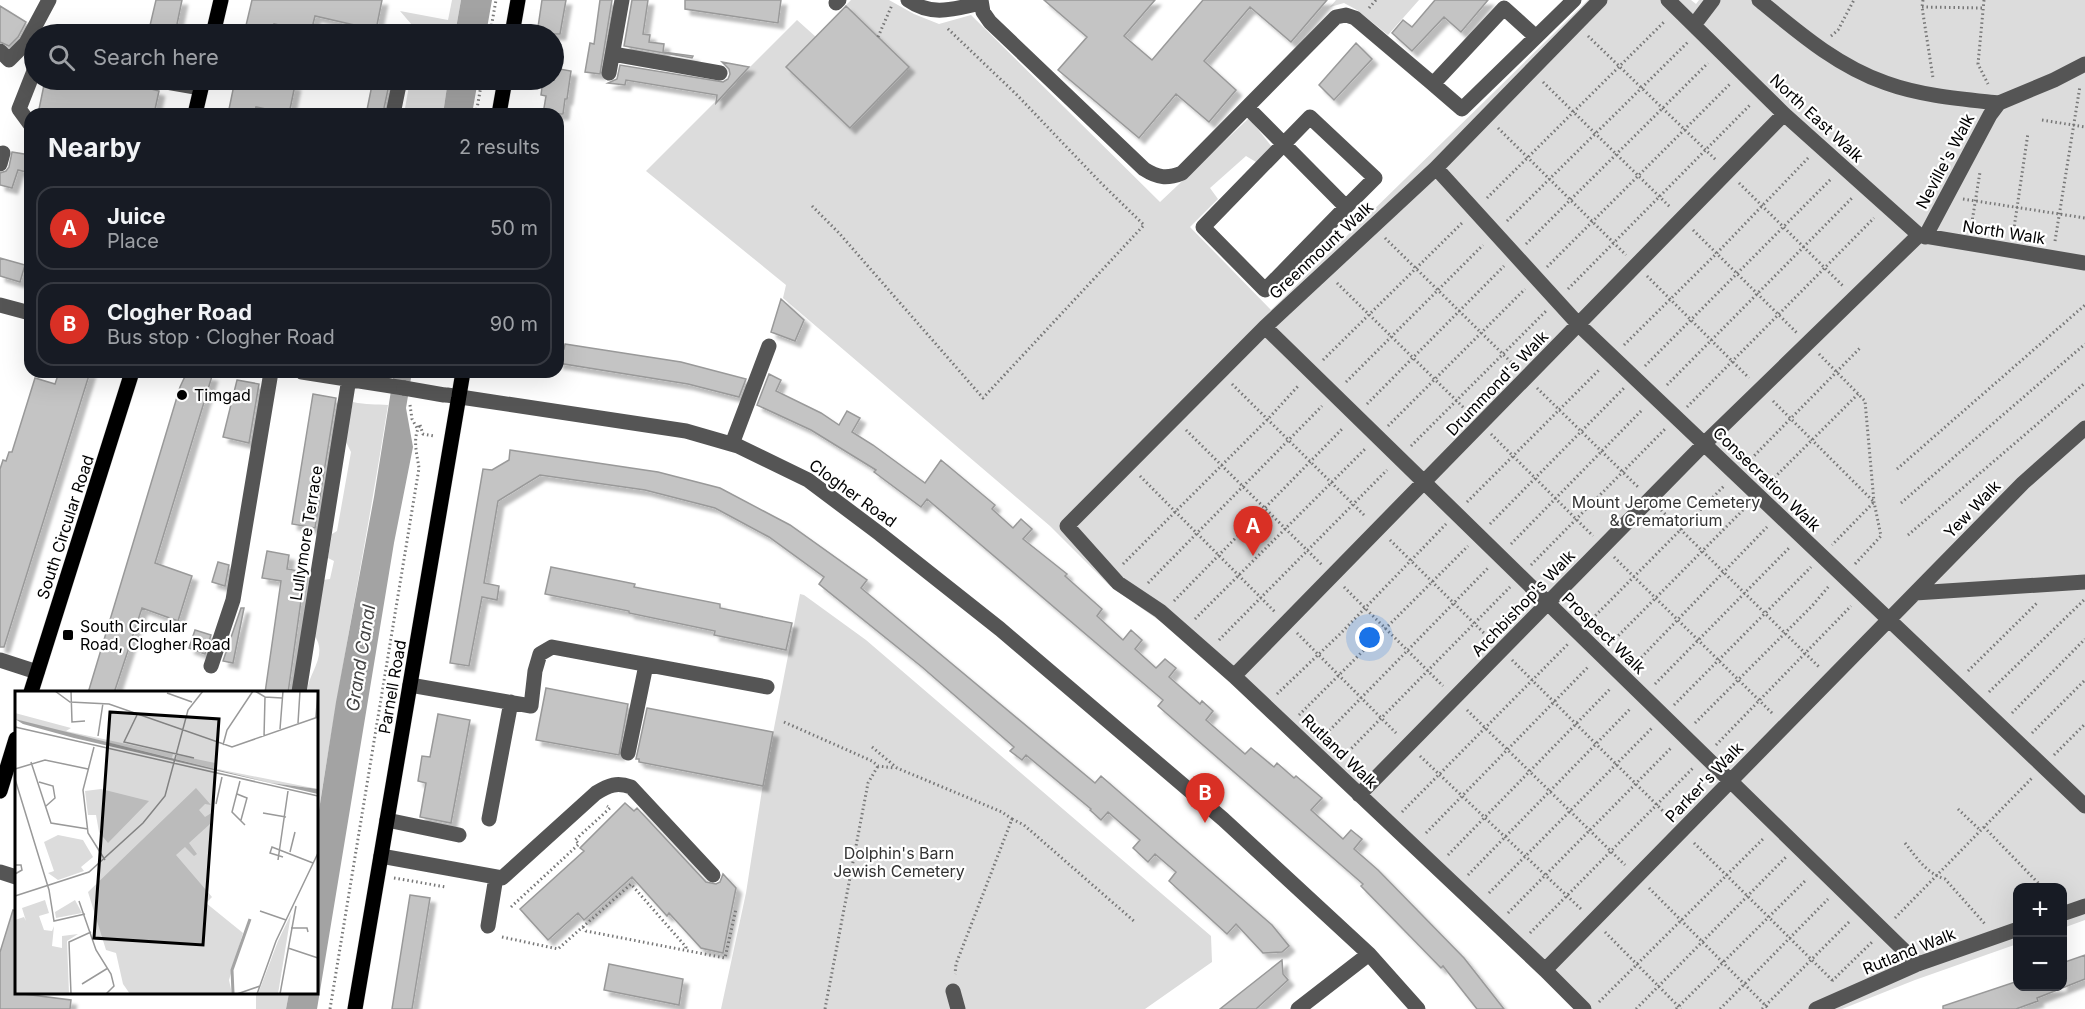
<!DOCTYPE html>
<html lang="en">
<head>
<meta charset="utf-8">
<style>
  body { margin:0; font-family:Inter,sans-serif; background:#20242c; color:#f1f3f6 }
  .controls { position:absolute; right:18px; bottom:18px; display:grid; overflow:hidden; border-radius:12px; box-shadow:0 6px 24px #0002 }
  .controls button { width:54px; height:54px; display:grid; place-items:center; padding:0; border:0; border-bottom:2px solid #363941; background:#171b24; color:#f1f3f6; font:30px sans-serif }
  .you { position:absolute; left:1370px; top:638px; width:21px; height:21px; margin:-15px; border:4px solid #fff; border-radius:50%; background:#1a73e8; box-shadow:0 0 0 9px #1a73e833 }
  .badge { display:grid; place-items:center; width:39px; height:39px; border-radius:50%; background:#d93025; color:#fff; font-size:20px; font-weight:700 }
  .pin { position:absolute; translate:-50% -50px; filter:drop-shadow(0 2px 3px #0008) }
  .pin::after { content:''; position:absolute; top:32px; width:21px; height:18px; background:inherit; clip-path:polygon(0 0,100% 0,50% 100%) }
  .list { margin:0; padding:0; list-style:none }
  h2 { display:flex; justify-content:space-between; align-items:center; height:78px; margin:0; padding:0 24px; font-size:26px }
  h2 small { font-size:20px; font-weight:400; color:#9ea1a6 }
  .list li { display:grid; grid-template-columns:39px 1fr auto; gap:18px; align-items:center; box-sizing:border-box; height:84px; margin:0 12px 12px; padding:0 12px; border:2px solid #363941; border-radius:18px }
  .list b { display:block; font-size:22px; white-space:nowrap }
  .list p { margin:0; font-size:20px; white-space:nowrap; color:#9ea1a6 }
  .list em { font-size:20px; font-style:normal; color:#9ea1a6 }
  .icon { flex:none; width:33px; height:33px; fill:none; stroke:currentColor; stroke-width:2; stroke-linecap:round; stroke-linejoin:round }
  .map { position:relative; flex:none; width:2085px; height:1009px; overflow:hidden }
  .search { position:absolute; background:#171b24; box-shadow:0 6px 24px #0002; left:24px; top:24px; width:540px; height:66px; display:flex; align-items:center; gap:15px; box-sizing:border-box; padding:0 21px; border-radius:33px; color:#9ea1a6; font-size:22px }
  .panel { position:absolute; background:#171b24; box-shadow:0 6px 24px #0002; left:24px; top:108px; width:540px; height:270px; border-radius:18px }
  .map>svg:first-child { display:block }
</style>
</head>
<body>
<div class="map">
<svg width="2085" height="1009" viewBox="0 0 2085 1009">
  <defs>
    <filter id="shadow"><feDropShadow dx="5.5" dy="5.5" stdDeviation="1.5" flood-color="#0004"/></filter>
  </defs>
  <rect width="100%" height="100%" fill="#fff"/>
  <path fill="#dcdcdc" d="M452,0H461L455,34H418V32L400,11L448,20Z
    M851,0H889L914,14L939,24L971,15L1160,202L1249,118L1272,147L1256,162L1246,156L1210,188L1218,199L1190,227L1271,310L1588,0H1691L1696,4L1699,0H2085V920L2063,928L2062,888H2018L2017,944L1915,980L1842,1009H1578L1181,636L1110,586L1050,526L783,298L786,285L646,171L797,20L816,37L788,69L850,128L909,67L845,6Z
    M1336,0H1419L1388,35L1357,10L1344,3L1330,7Z
    M410,80H448L443,114H404Z
    M353,402C366,405 376,404 388,405C366,545 338,683 317,823L316,692H307C308,673 329,655 314,635L323,580L330,579L334,561L328,558L332,534L337,531L351,452L345,440Z
    M800,594L804,595L866,640L1211,936L1212,962L1145,1009H721L746,893L762,790Z
    M256,993H289L286,1009H256Z"/>
  <path fill="#a3a3a3" d="M461,0H492L486,34H455Z
    M448,80H478L472,114H443Z
    M394,372H412L406,408L413,447L394,543L317,1009H286L289,993L316,992L317,823L336,702L374,497Z"/>
  <path fill="#c4c4c4" stroke="#999" stroke-width="1.5" filter="url(#shadow)" d="M156,0H182L175,34H148Z
    M252,0H382L376,30L315,16L311,32L274,24L271,34H244Z
    M542,0H566L560,34H537Z
    M600,0H612L600,74L585,72L590,43L594,44Z
    M632,0H648L643,34L650,35L649,42L664,44L663,52L693,56L692,58L624,46Z
    M685,0H781L778,23L685,9Z
    M1044,0H1155L1124,36L1152,60L1203,0H1327L1291,42L1250,7L1204,61L1236,90L1209,122L1176,94L1139,138L1058,70L1087,37Z
    M1435,0H1488L1461,32L1444,17L1412,51L1392,33L1403,20L1412,27Z
    M0,6L26,22L18,37L9,46L0,42Z
    M846,6L909,67L850,128L786,67Z
    M1356,43L1372,59L1334,100L1319,85Z
    M722,62L749,67L716,103L717,95L626,80L625,85L608,83L617,79L620,65L723,82L728,79L730,74L729,69Z
    M554,68L571,71L567,99H565L563,114H543L546,96L541,95L543,80H554Z
    M45,80H116L159,91L154,114H38Z
    M235,80H271L295,85L289,114L256,107L254,114H228Z
    M373,80H390L383,113L367,110Z
    M12,152L30,155V173L18,170L12,188L0,185V173L6,171L9,167Z
    M0,258L25,265L20,282L0,276Z
    M781,299L804,320L795,341L771,332Z
    M565,344L681,362L746,379L739,397L688,384L558,363V349H564Z
    M59,372H90L4,647H0V469L3,460L6,461L9,452H12L35,378L55,384Z
    M187,372L212,376L155,563L192,576L178,621L142,608L114,693H88L180,387Z
    M769,374L781,380L776,391L821,413L839,425L847,411L860,418L852,432L873,445L925,483L941,460L995,505L992,509L1013,528L1021,519L1032,529L1023,539L1067,574L1065,576L1102,609L1097,616L1123,640L1131,630L1142,640L1135,649L1156,668L1165,659L1176,668L1169,677L1200,704L1202,701L1213,711L1206,720L1245,754L1251,748L1274,767L1277,763L1294,778L1296,776L1322,798L1311,810L1343,839L1351,830L1362,839L1354,849L1378,870L1464,958L1504,1009H1477L1443,966L1441,968L1361,886L1363,884L1158,706L1163,700L927,499L921,507L874,472L876,470L811,430L757,405Z
    M237,380L259,384L249,443L223,437Z
    M313,394L336,398L315,528L292,524Z
    M510,450L658,472L720,488L790,525L867,580L861,588L1095,783L1101,776L1272,925L1289,946L1282,952L1263,953L1236,924L1227,934L1169,881L1176,872L1155,854L1148,862L1133,848L1140,840L1108,812L1101,820L1090,810L1091,809L1026,755L1022,760L1010,751L1014,747L922,667L819,584L824,577L769,537L715,508L645,490L540,475L498,501L484,583L499,586L497,600L482,597L469,666L450,663L483,469L492,470L509,460Z
    M267,551L289,555L287,569L305,572L288,693H265L281,581L262,578Z
    M218,562L229,565L225,586L212,582Z
    M551,567L635,584L634,587L720,604V608L792,623L786,650L714,635L715,631L629,613V611L545,594Z
    M241,608H244L233,663L223,661Z
    M195,630L211,635L205,654L189,648Z
    M546,688L628,704L619,755L536,740Z
    M647,708L773,732L763,786L639,762V759H636Z
    M438,714L470,720L451,823L420,817L426,783L418,781L422,756L430,757Z
    M625,803L634,811L637,808L706,882L716,884L720,882L723,874L736,888L723,953L701,948L669,913L667,916L632,877L584,920L578,913L548,940L520,909L584,851L580,848Z
    M410,895L430,898L412,1009H392Z
    M13,910L16,911V993L71,1000L70,1009H0V952Z
    M2085,955V979L2037,998L2038,1001L2016,1009H1943V1006L2018,981V987H2062V963Z
    M1282,960L1283,974L1288,980L1256,1009H1220Z
    M609,964L683,979L679,1005L604,990Z"/>
  <g fill="none" stroke-linecap="round" stroke-linejoin="round">
    <g stroke="#dbdbdb" stroke-width="16">
      <path id="major" d="M213,34L221,0
        M512,34L518,0
        M195,114L203,80
        M499,114L505,80
        M31,692L132,372
        M0,791L16,739
        M355,1009L463,372"/>
    </g>
    <path stroke="#777" stroke-width="3" stroke-dasharray="1.5 3" stroke-linecap="butt" d="M1923,0L1922,7L1933,78
      M1984,0L1978,64L1988,84
      M1922,7L1983,8
      M1369,8L1376,0
      M490,34L496,0
      M1588,36L1717,161
      M1831,36L1838,30L1854,0
      M878,37L892,5
      M1543,82L1671,208
      M476,114L482,80
      M2042,120L2085,127
      M1498,128L1626,255
      M1739,183L1843,286
      M1487,198L1665,21
      M1963,199L2085,218
      M812,206L839,233L983,398L1144,225L1102,184L1016,94L946,27
      M1507,221L1688,42
      M1971,228L1980,172
      M1693,230L1797,333
      M2013,235L2028,133
      M1385,238L1515,366
      M2055,241L2080,86
      M1526,244L1708,63
      M1547,267L1731,83
      M1647,276L1749,378
      M1337,283L1469,413
      M1568,289L1751,104
      M1624,345L1717,253L1809,157
      M1819,354L1865,401L1874,502L1881,536L1855,564
      M1323,360L1463,222
      M1645,366L1831,179
      M1346,382L1483,245
      M1232,384L1366,517
      M1667,385L1852,198
      M1537,388L1639,488
      M1773,401L1874,502L1832,545
      M1367,404L1504,266
      M410,405L412,419L417,428
      M1687,407L1874,218
      M420,425L423,434L434,436
      M1388,426L1525,289
      M1186,430L1322,565
      M1491,434L1593,536
      M1411,446L1546,311
      M1748,462L1860,348
      M1897,469L2085,305
      M1140,476L1275,612
      M1768,484L1858,394
      M1467,502L1600,369
      M1901,503L2085,344
      M1661,510L1820,668
      M1490,524L1624,388
      M1908,535L2085,383
      M1390,540L1490,639
      M1511,544L1643,409
      M1614,557L1774,715
      M1123,564L1268,419L1299,385
      M1531,565L1665,429
      M1148,583L1322,406
      M1344,587L1443,686
      M1174,601L1343,428
      M1195,619L1366,448
      M1589,622L1724,486
      M1297,633L1396,733
      M1219,640L1387,470
      M1612,642L1747,506
      M1512,660L1671,819
      M1635,664L1767,527
      M1968,671L2038,602
      M1655,684L1789,548
      M1989,692L2085,599
      M1277,694L1341,633L1446,524
      M1674,705L1811,567
      M1467,710L1625,865
      M2012,713L2085,639
      M1299,715L1468,546
      M784,722L872,761L878,766L895,768
      M1695,723L1812,606L1829,586
      M2032,733L2085,680
      M1323,737L1488,568
      M1716,745L1851,606
      M872,747L897,768L1002,812L1012,819L956,964L955,974
      M2054,755L2085,724
      M1420,756L1583,911
      M1342,758L1510,587
      M1958,809L1980,830
      M1402,812L1568,644
      M1012,819L1024,825L1135,922
      M1984,827L2043,888
      M1426,833L1589,666
      M1694,843L1834,982
      M1905,843C1917,858 1926,873 1945,879L1985,924
      M1448,855L1611,688
      M1468,875L1631,708
      M394,878L446,887
      M1649,888L1769,1009
      M1489,893L1653,727
      M511,907L579,844L575,840L610,808L607,806
      M1508,913L1672,747
      M1895,918L2033,777
      M583,927L586,931L725,958L736,909
      M1605,932L1681,1009
      M1530,933L1694,767
      M502,937L558,949L631,884L686,947L685,950
      M1832,981L1872,942
      M1599,1002L1764,838
      M330,1009L419,468C417,454 412,438 420,425
      M825,1009L868,783L878,766
      M1636,1009L1786,857
      M1676,1009L1807,879
      M1720,1009L1828,899
      M1762,1009L1850,921"/>
    <path stroke="#555" stroke-width="15" d="M908,0C932,17 954,9 981,3
      M981,0L983,12L990,22L1144,169C1158,178 1167,179 1182,173L1336,17L1346,15L1355,18L1433,84L1504,8L1535,36
      M1668,0L1784,114L1919,235L2085,263
      M1759,0C1798,32 1837,66 1886,83C1922,96 1962,99 1999,103
      M836,3L839,0
      M1694,25L1713,0
      M0,51L9,60L26,43L49,0
      M613,54L720,73
      M609,73L622,0
      M155,80L201,88
      M1433,84L1462,109L1574,0
      M1248,108L1346,207L1265,290L1203,227L1310,117L1375,178L1346,207
      M393,114L400,80
      M30,124L19,109L34,71
      M0,164L3,153
      M1436,168L1579,325L2085,806
      M1925,237L1990,115L1999,103L2054,80L2085,64
      M0,305L30,313
      M1265,327L1918,964
      M302,372L404,388
      M447,395L686,431L738,446L808,480L880,534L1000,629L1223,819L1369,954L1418,1009
      M732,444L769,346
      M1915,593L2085,582
      M0,660L37,672
      M211,666L233,600L271,372
      M1234,676L1784,114
      M410,685L531,706L535,671L540,654L552,647L767,687
      M299,692L350,372
      M628,753L646,665
      M1359,795L1704,444L1919,235
      M489,819L511,702
      M387,820L459,835
      M381,856L502,878L596,793C609,785 617,782 631,787L713,875
      M0,872L16,877
      M2062,914L2085,906
      M488,926L496,877
      M1545,970L2023,483L2085,428
      M953,991L958,1009
      M1298,1009L1369,954
      M1584,1009L1545,970L1234,676L1160,611L1118,583L1067,526L1265,327L1436,168L1600,0
      M1816,1009L1918,964L2018,929"/>
    <use href="#major" stroke="#000" stroke-width="15"/>
    <path stroke="#555" stroke-width="15" d="M404,388L444,395"/>
  </g>
  <g fill="#000" stroke="#fff" stroke-width="2">
    <circle cx="182" cy="395" r="6"/>
    <rect x="62" y="629" width="12" height="12" rx="3"/>
  </g>
  <g text-anchor="middle" stroke-width="4.5" stroke-linejoin="round" paint-order="stroke">
    <g font-size="16" fill="#000" stroke="#fff">
      <text transform="translate(1817 118) rotate(43)" y="6">North East Walk</text>
      <text transform="translate(1945 161) rotate(-62)" y="6">Neville's Walk</text>
      <text transform="translate(2004 232) rotate(9)" y="6">North Walk</text>
      <text transform="translate(1321 250) rotate(-43)" y="6">Greenmount Walk</text>
      <text transform="translate(1497 383) rotate(-46)" y="6">Drummond's Walk</text>
      <text transform="translate(1767 479) rotate(44)" y="6">Consecration Walk</text>
      <text transform="translate(853 493) rotate(36)" y="6">Clogher Road</text>
      <text transform="translate(1972 509) rotate(-46)" y="6">Yew Walk</text>
      <text transform="translate(65 527) rotate(-72)" y="6">South Circular Road</text>
      <text transform="translate(306 533) rotate(-81)" y="6">Lullymore Terrace</text>
      <text transform="translate(1523 603) rotate(-46)" y="6">Archbishop's Walk</text>
      <text transform="translate(1604 633) rotate(44)" y="6">Prospect Walk</text>
      <text transform="translate(392 687) rotate(-80)" y="6">Parnell Road</text>
      <text transform="translate(1340 751) rotate(44)" y="6">Rutland Walk</text>
      <text transform="translate(1704 782) rotate(-46)" y="6">Parker's Walk</text>
      <text transform="translate(1909 951) rotate(-22)" y="6">Rutland Walk</text>
    </g>
    <g font-size="16" fill="#000" stroke="#fff" text-anchor="start">
      <text x="194" y="401">Timgad</text>
      <text x="80" y="632">South Circular<tspan x="80" dy="18">Road, Clogher Road</tspan></text>
    </g>
    <g font-size="16" fill="#333" stroke="#fff">
      <text x="1666" y="508">Mount Jerome Cemetery<tspan x="1666" dy="18">&amp; Crematorium</tspan></text>
      <text x="899" y="859">Dolphin's Barn<tspan x="899" dy="18">Jewish Cemetery</tspan></text>
    </g>
    <g font-size="18" font-style="italic" fill="#444" stroke="#fff">
      <text transform="translate(361 658) rotate(-81)" y="6">Grand Canal</text>
    </g>
  </g>
  <g transform="translate(15 691)">
    <rect width="303" height="303" fill="#fff"/>
    <path d="M0,22L56,37L51,40L158,63L157,67L13,32L0,28ZM162,64L200,72L199,77L212,80L303,98L256,92L161,68ZM181,97L196,114L190,113L184,119L190,126L198,121L195,133L174,152L182,163L179,165L170,156L161,164L197,206L191,212L228,242L214,289L217,303H115L108,293L101,262L91,259L73,201ZM86,98L134,110L93,152L84,141L81,124H73L70,100ZM43,144L68,149L78,166L66,176L69,180L43,189L33,182L39,180L29,151ZM30,209L34,222L24,225L29,239L37,240L39,235L37,255L47,257V245L63,243L52,250L54,303H0V229L9,226L11,230L7,217ZM60,209L67,222L41,227L40,221ZM276,223L263,303H243L263,250Z" fill="#dcdcdc"/>
    <path d="M0,28L256,92L303,98V103L59,47L8,33Z" fill="#a3a3a3"/>
    <path fill="none" stroke="#a3a3a3" stroke-width="3" d="M218,302L217,279L235,228"/>
    <path fill="none" stroke="#999" stroke-width="1.5" d="M40,0L55,11L94,13L217,56L303,26M56,0L57,31L70,30M240,0L250,6L267,7M152,2L177,11M122,24L109,51L179,67M301,26L303,0M283,32L285,0M0,36L303,105M265,38L268,0M83,45L88,12M249,46L250,6M208,54L212,39L238,0M79,56L68,99L73,142L90,169M16,71L36,132L73,138M0,78L30,69L73,78M0,88L34,199L39,230L70,223M225,90L217,121L230,134M24,91L38,95L40,107L31,115M222,103L232,107L226,129M201,113L207,86M248,122L271,126M275,161L280,141M268,166L255,162L257,156L298,172M263,169L273,100M0,174H6L7,179L0,183M0,205L74,181L128,132L150,105L173,19L188,0M64,210L81,259L96,283L99,295L91,303M245,220L271,229M276,237H292L293,241M273,257L303,267M67,293L93,277M56,303L54,251L76,241M222,303L245,295M242,303L261,250L303,162M265,303L281,215"/>
    <path fill="#000" fill-opacity="0.15" stroke="#000" stroke-width="3" d="M95,21L204,28L188,254L79,247Z"/>
    <rect width="303" height="303" fill="none" stroke="#000" stroke-width="3"/>
  </g>
</svg>
<div class="controls">
<button>+</button>
<button>−</button>
</div>
<div class="you"></div>
<div class="pin badge" style="left:1253px;top:556px">A</div>
<div class="pin badge" style="left:1205px;top:823px">B</div>
<div class="search"><svg class="icon" aria-label="search" viewBox="0 0 24 24"><circle cx="10" cy="10" r="6"/><path d="M15 15l6 6"/></svg>Search here</div>
<section class="panel">
<h2>Nearby<small>2 results</small></h2>
<ul class="list">
<li><span class="badge">A</span><div><b>Juice</b><p>Place</p></div><em>50 m</em></li>
<li><span class="badge">B</span><div><b>Clogher Road</b><p>Bus stop · Clogher Road</p></div><em>90 m</em></li>
</ul>
</section>
</div>
</body>
</html>
